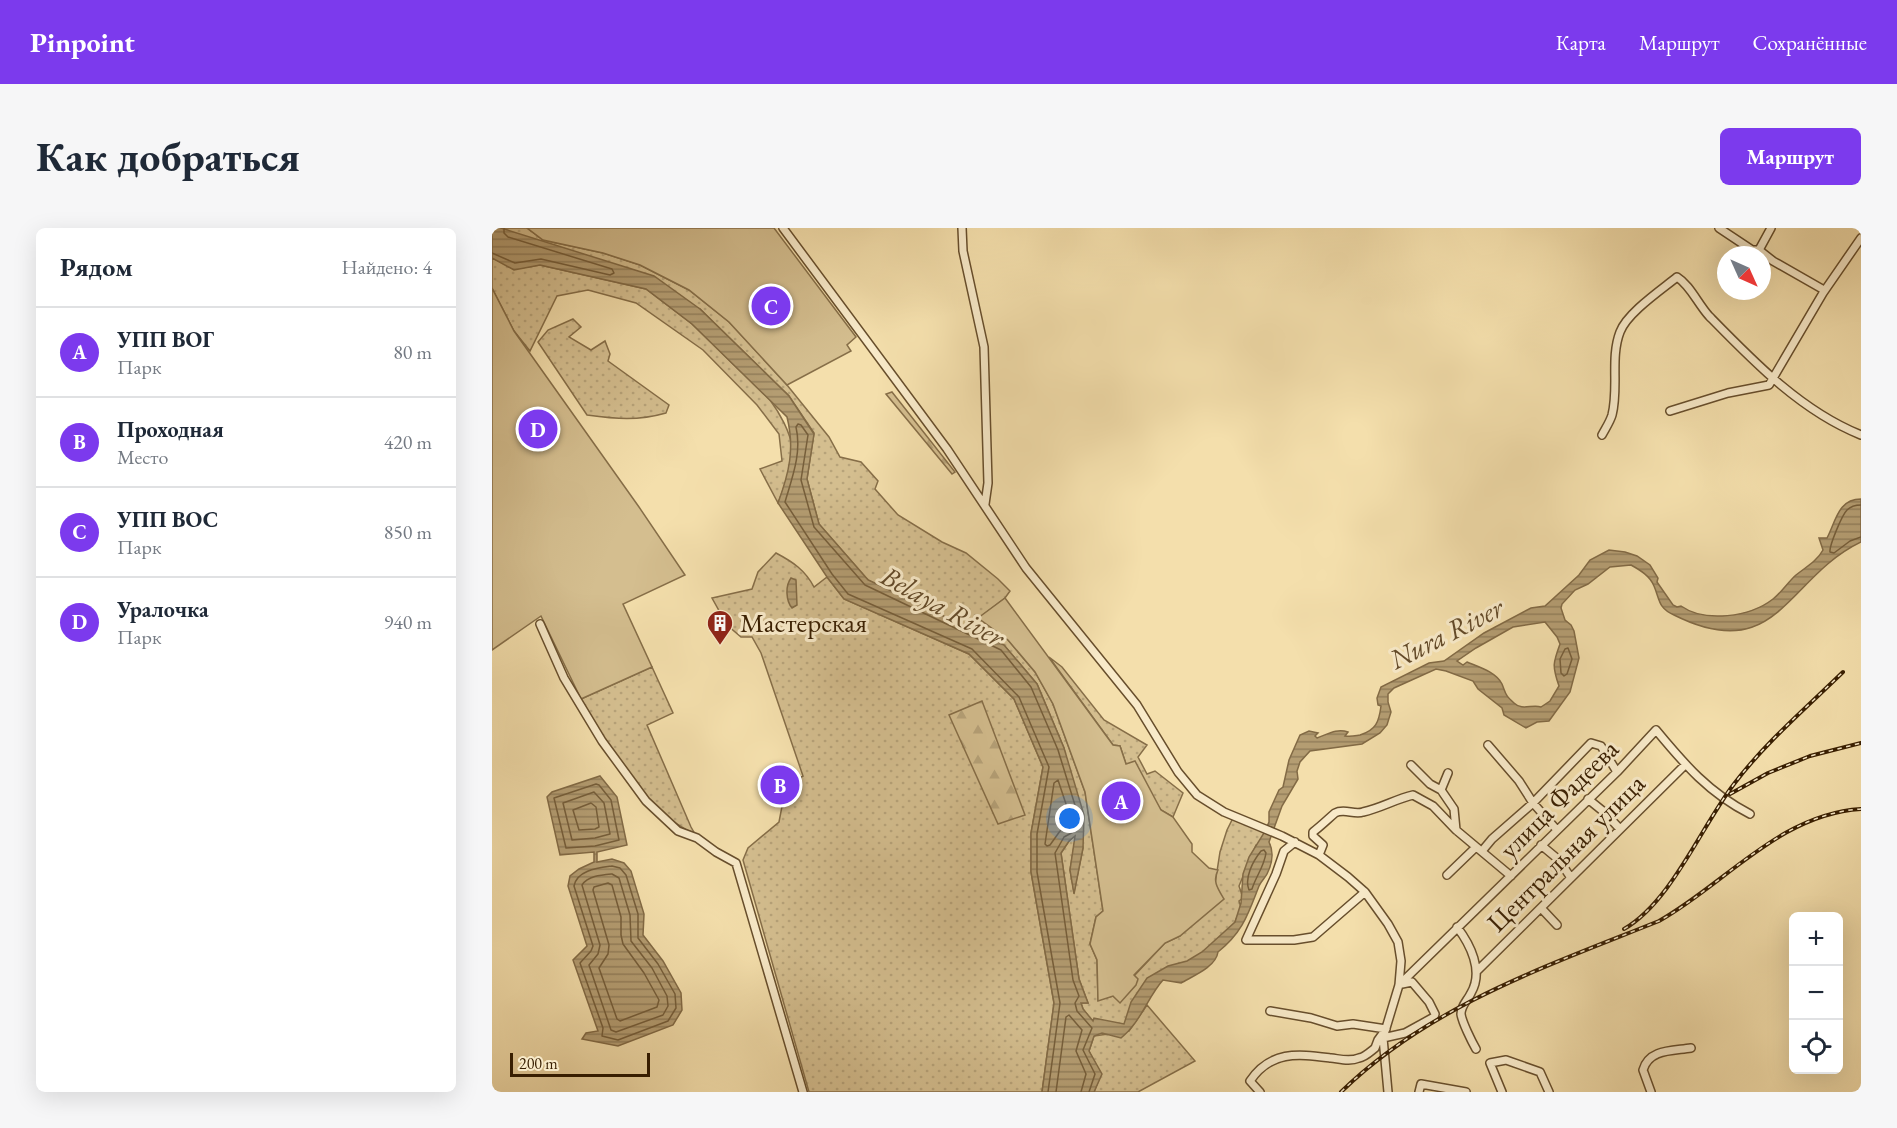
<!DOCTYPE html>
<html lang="ru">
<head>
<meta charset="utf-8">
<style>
  body { margin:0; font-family:"EB Garamond",serif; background:#f6f6f7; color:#1f2937 }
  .controls { position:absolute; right:18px; bottom:18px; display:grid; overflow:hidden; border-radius:9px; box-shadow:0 6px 24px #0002 }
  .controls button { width:54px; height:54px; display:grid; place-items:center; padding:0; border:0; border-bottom:2px solid #e0e1e3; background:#fff; color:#1f2937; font:30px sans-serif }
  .compass { position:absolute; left:1225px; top:18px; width:54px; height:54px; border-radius:50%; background:#fff; box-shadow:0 6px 24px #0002; rotate:135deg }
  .scale { position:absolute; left:18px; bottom:15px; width:140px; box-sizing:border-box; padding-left:6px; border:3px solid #381e01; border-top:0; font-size:16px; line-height:21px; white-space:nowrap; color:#381e01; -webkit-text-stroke:4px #f8eac9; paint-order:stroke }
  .you { position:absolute; left:578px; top:591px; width:21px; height:21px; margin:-15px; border:4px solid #fff; border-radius:50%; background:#1a73e8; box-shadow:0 0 0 9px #1a73e833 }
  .badge { display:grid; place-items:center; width:39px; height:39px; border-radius:50%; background:#7c3aed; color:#fff; font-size:20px; font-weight:700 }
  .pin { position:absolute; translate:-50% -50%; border:3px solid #fff; box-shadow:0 2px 6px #0006 }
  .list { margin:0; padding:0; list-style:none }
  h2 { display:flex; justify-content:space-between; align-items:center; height:78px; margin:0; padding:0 24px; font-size:26px }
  h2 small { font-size:20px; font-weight:400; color:#747a83 }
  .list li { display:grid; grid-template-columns:39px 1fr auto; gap:18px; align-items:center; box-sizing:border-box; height:90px; padding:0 24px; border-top:2px solid #e0e1e3 }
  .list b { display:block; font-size:22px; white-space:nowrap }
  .list p { margin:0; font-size:20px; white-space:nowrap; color:#747a83 }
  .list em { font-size:20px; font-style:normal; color:#747a83 }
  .icon { flex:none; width:33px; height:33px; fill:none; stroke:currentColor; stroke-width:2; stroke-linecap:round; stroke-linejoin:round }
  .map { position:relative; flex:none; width:1369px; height:864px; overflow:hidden; border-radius:9px }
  header { display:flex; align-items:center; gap:36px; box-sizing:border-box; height:84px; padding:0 30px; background:#7c3aed; color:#fff }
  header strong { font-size:28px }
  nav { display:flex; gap:33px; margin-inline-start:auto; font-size:21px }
  .intro { display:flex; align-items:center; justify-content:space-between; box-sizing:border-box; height:144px; padding:0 36px }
  h1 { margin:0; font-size:42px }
  .button { padding:15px 27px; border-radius:9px; background:#7c3aed; color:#fff; font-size:21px; font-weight:700 }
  main { display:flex; gap:36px; padding:0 36px }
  aside { flex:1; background:#fff; border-radius:9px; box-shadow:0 6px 24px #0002 }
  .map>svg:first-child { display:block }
</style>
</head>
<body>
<header>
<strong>Pinpoint</strong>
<nav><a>Карта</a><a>Маршрут</a><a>Сохранённые</a></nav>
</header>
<div class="intro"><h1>Как добраться</h1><a class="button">Маршрут</a></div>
<main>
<aside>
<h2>Рядом<small>Найдено: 4</small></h2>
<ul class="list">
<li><span class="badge">A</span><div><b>УПП ВОГ</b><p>Парк</p></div><em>80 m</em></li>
<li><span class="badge">B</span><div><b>Проходная</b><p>Место</p></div><em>420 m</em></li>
<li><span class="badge">C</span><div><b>УПП ВОС</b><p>Парк</p></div><em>850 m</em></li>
<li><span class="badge">D</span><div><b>Уралочка</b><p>Парк</p></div><em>940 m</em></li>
</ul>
</aside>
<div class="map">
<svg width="1369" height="864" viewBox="0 0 1369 864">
  <defs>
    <pattern id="grass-dots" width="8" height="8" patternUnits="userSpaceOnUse" patternTransform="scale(1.5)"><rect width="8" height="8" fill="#d4be8f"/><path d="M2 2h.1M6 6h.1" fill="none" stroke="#b7a37a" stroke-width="1.8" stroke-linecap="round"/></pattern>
    <pattern id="forest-firs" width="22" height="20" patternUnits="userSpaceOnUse" patternTransform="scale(1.5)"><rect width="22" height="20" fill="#d4be8f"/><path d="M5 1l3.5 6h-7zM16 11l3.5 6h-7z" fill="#b7a37a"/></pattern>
    <pattern id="water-rules" width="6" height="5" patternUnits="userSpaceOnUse" patternTransform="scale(1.5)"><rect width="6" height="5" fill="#b49d72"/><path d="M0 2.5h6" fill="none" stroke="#937f5b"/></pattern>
  </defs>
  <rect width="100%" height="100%" fill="#f4dfac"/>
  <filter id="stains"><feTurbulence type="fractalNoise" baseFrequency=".00333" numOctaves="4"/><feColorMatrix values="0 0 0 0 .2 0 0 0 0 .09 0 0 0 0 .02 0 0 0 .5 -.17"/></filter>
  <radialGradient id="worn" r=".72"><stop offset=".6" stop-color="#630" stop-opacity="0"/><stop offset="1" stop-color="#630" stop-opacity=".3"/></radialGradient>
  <path fill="url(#grass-dots)" stroke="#866e48" stroke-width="1.5" d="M9,0H35L51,12L111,25L148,37L197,62L237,94L295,157L337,209L348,229L369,234L386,253L383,261L406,287L450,314L474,325L506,351L518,363L513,370L487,390L516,412L543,444L561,476L593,564L611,683L604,689L598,716L605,732L606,772L621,768L628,774L642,748L673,715L688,708L723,656L728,624L735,602L741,590L773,602L769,615L764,617L747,658L751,670L747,673L749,679L741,699L707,732L669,743L634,797L601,794L591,781L589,775H596L587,751L569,625L577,613L584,607L578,642L582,664L591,620L572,520L545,456L512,417L376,352L327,296L315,251L322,205L297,168L208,81Z
    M0,30L22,41L48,37L154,61L200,96L278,172C287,184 299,205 300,220C301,237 292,259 286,275L268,241L290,233L287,206L265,177L211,122L144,75L96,62L65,68L38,123L22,103L0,60Z
    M81,91L89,99L77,109L99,122L113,113L118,126L116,133L177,177L174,185C146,193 124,191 95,187L46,114L56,102Z
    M284,325C301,334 313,342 322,359L335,349L352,371L477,426L522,471L551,539L539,605V644L562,775L550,864H317L251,632L256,620L287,594L292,568L291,558L311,548L269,425L260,409H249L235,397L220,370L260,361L266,344Z
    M557,429L570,439L612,492L655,517L646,529L655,546L663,543L691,565L681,589L669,582L634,536L628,518L621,517Z
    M160,439L181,485L155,497L199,599L203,606C148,580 115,524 89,471Z
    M655,777L703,833L646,864H602L609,846L597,823L602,808L637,803Z"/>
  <path fill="url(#forest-firs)" stroke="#866e48" stroke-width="1.5" d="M400,164L463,244L460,246L394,166Z
    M490,473L533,587L506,596L457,487Z"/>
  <path fill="#d4be8f" stroke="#866e48" stroke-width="1.5" d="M35,0H282L364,109L355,117L359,123L295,157L237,94L197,62L148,37L111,25L51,12Z
    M0,60L22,103L147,279L193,347L131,376L160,439L89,471L49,388L0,422Z
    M513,370L621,517L628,518L634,536L643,533L669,582L681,589L700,616V624L717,640L726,642C720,653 726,661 732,671L688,708L673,715L642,747L646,751L644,757L628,775L621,768L606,773L605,732L598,716L604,689L611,683L593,564L561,476L543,444L516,412L486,390Z"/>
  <path fill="url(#water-rules)" stroke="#826a45" stroke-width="1.5" fill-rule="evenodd" d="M0,0H9L162,48L208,81L297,168L322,206L315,251L327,296L376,352L512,417L545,456L572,520L592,587L591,620L582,666L578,642L583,608L577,613L569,625L587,751L596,775H589L591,781L601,793L602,790L632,796L639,774L655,750L676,738L695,733L710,724L743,694L749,675L751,646L757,629L772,605L777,594V584L787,562L791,559L797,532L808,507L817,503L826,505L823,508L825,510C836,506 845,500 856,504L853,508C859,509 862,508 868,507C884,502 887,494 889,478L886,477L885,470L889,459L937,435L952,433L992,405L1039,380L1053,378L1087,347L1098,332L1117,322L1133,324L1145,328L1158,337L1166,350L1165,354L1181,377L1185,379L1189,378C1213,395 1258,389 1281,371C1290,364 1296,354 1304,347C1314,339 1325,333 1331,322L1327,310H1335C1344,293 1346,271 1369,271V314C1294,350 1286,439 1182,387C1166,380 1168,372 1162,358C1158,348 1148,342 1139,337L1118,339L1096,356L1083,362L1070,376L1069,380L1073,392L1079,397L1082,403L1087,430L1078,464L1057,493L1045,494L1034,500L1012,487L1010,480L986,461L981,453L954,443L944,441L902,460L896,466V474L899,484L895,497L888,505L870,516L818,523L808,534L805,543L806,551L790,578L777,614C782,624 780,636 775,646C773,650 769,653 767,658C756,686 751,704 726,724C724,739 701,748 689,755L671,752C655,770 649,794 629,810L610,805L602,808L597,823L610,846L602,864H550L562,775L539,644V605L551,539L522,471L477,426L352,371L335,349L286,275C297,245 303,221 295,189L200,96L154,61L48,37L22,42L0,30ZM1053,394L1065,409L1068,416C1061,435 1060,438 1067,458L1058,473L1049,479C1040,476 1030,483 1022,475C1013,467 1014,466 1010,456C1004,444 987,439 975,434L971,437L965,433L984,420L1021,399Z
    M299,350L304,352L305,377L300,380C294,373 293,358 299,350Z
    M108,548L125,569L135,617L105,624V634L120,631L132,635L139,643L152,686L151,707L171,733L189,765L190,782L181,797L126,818L90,811L94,805L106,803L81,732L95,718L76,658L78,648L87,641L102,634V624L68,627L55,569L60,564Z"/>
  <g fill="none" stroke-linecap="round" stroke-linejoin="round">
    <path stroke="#765e3a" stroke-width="1.5" d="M0,25L23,35L49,31L118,47L122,45L120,41L16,9L12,5V0
      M1369,277C1364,277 1359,278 1355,282C1350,287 1337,318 1338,324L1342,325L1358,313L1369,309
      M1076,420L1080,431L1075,446L1072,448L1069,445L1068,431L1073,421Z
      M566,552L578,588V594L568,603L558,617L555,618L553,616L562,555Z
      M104,556L107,557L119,572L127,612L103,618L74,620L62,570Z
      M102,564L112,575L118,606L103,610L80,612L71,575Z
      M99,575L104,579L107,599L103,601L87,602L81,582Z
      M772,622L774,625C772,639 764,648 760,661L757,662C752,650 761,633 769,623Z
      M120,638L128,640L134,647L146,686V710L166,736L183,766L184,780L176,793L126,812L110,808L111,800L88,735L99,723L101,718L82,658C85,642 106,640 120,638Z
      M120,646L127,650L138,687L139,713L160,740L175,768L176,778L171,787L124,804L119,802L97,737L106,726L108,717L90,657C96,648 109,647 120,646Z
      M116,655L120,657L129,689V707L131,716L152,745L167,772L165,779L128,793L125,791L107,740L116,726L117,717L101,662L102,659Z
      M556,864L568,775L545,644V606L557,539L527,469L480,421L356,366L340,346L293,274C300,250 310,225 304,199L306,196L309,197L316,207L309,252L322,299L373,357L509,422L539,459L566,522L586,587L585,602L572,609L563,625L581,752L587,768L583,775L585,783L600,800L591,822L603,846L597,864
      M564,864L574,789L577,787L590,802L584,823L594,846L589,864"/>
    <g stroke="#674e2c" stroke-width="10">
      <path id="minor" d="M291,0L455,221L534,340L645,477L686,544L705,567L732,584L790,608L827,627L856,649L873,664L896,696L906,714L909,733L907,757L891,810L896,864
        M470,0L471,23L492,119L496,255L493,276
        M1227,0L1260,22H1267L1281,33L1332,62
        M1267,22L1279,0
        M1178,183L1236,165L1277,157L1331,65L1369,10
        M1110,207C1113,201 1118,194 1120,187C1127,160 1118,130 1128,104C1135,85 1169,62 1185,49C1198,57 1206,76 1217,88C1262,134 1309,183 1369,207
        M48,396L72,450L110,513L154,573L186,603L205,610L224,624L244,635L311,864
        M996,517L1027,553L1041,575L1065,602
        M919,537L938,556L949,562
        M956,545L949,562L962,581L964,602L1019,648
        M1096,571L1112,584L1128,601
        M803,614L792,623L784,646L754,712H802L821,709L873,664
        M1049,617L1067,632L1079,650
        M990,623L1000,611L1041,575L1099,515L1109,518L1125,544
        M827,627L831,617L821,608V604C829,598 836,591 843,585C852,580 862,587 871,584C889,580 904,571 921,567L941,578L964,602
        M955,647L984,619
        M1049,680L1065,697
        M965,699C978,716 992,743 979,765C976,772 969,777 969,786C970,794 980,814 984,821
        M985,743L1193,537
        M907,757L1125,544L1164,502C1193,537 1217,565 1258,586
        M891,810L913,805L942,789L943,786L937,774L920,754L910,756
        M768,864L758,853C779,822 806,826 839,830C848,831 858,834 867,830C873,829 878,824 883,820L886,812L894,801L861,796L845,798L819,790L778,783
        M927,864L929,856L974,864
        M1010,864L998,835L1014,832L1048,844L1057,864
        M1159,864L1151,842C1157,821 1180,823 1199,820"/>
    </g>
    <use href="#minor" stroke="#f8eac9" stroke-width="7"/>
    <g stroke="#381e01" stroke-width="4">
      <path id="rail" d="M1238,566L1276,545L1318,528L1369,515
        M1132,701C1179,674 1209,599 1242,556C1273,515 1314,480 1351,444
        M849,864C937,778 1055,738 1167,693C1233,656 1288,586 1369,581"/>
    </g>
    <use href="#rail" stroke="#f8eac9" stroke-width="1.5" stroke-dasharray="4.5" stroke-linecap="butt"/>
  </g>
  <defs>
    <g id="building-pin" transform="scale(1.35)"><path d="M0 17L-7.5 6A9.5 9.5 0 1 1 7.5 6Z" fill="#8f2418" stroke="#f8eac9"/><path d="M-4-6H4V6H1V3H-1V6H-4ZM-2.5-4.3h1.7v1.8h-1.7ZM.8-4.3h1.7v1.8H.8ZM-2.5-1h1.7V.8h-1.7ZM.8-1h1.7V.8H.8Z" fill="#fff"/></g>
  </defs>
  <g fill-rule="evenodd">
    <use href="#building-pin" x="228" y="395"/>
  </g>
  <g text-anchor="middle" stroke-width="6" stroke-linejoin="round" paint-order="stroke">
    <g font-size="27" fill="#381e01" stroke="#f8eac9" text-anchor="start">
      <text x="248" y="404">Мастерская</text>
    </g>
    <g font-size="27" fill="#381e01" stroke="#f8eac9">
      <text transform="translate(1067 571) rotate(-45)" y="9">улица Фадеева</text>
      <text transform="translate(1074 625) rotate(-45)" y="9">Центральная улица</text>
    </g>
    <g font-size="28" font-style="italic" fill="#634a29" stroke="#f8eac9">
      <text transform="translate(451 378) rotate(29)" y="10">Belaya River</text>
      <text transform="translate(954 405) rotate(-27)" y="10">Nura River</text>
    </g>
  </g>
  <rect width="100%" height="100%" filter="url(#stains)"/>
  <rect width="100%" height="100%" fill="url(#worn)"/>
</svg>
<div class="controls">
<button>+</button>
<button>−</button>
<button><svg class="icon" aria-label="locate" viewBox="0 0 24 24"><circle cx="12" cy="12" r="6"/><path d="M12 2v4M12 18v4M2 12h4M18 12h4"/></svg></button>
</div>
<svg class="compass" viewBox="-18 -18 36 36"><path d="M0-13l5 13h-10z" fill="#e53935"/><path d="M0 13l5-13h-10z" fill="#747a83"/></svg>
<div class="scale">200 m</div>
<div class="you"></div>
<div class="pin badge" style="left:629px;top:573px">A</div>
<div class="pin badge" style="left:288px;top:557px">B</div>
<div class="pin badge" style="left:279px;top:78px">C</div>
<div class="pin badge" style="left:46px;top:201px">D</div>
</div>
</main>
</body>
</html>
